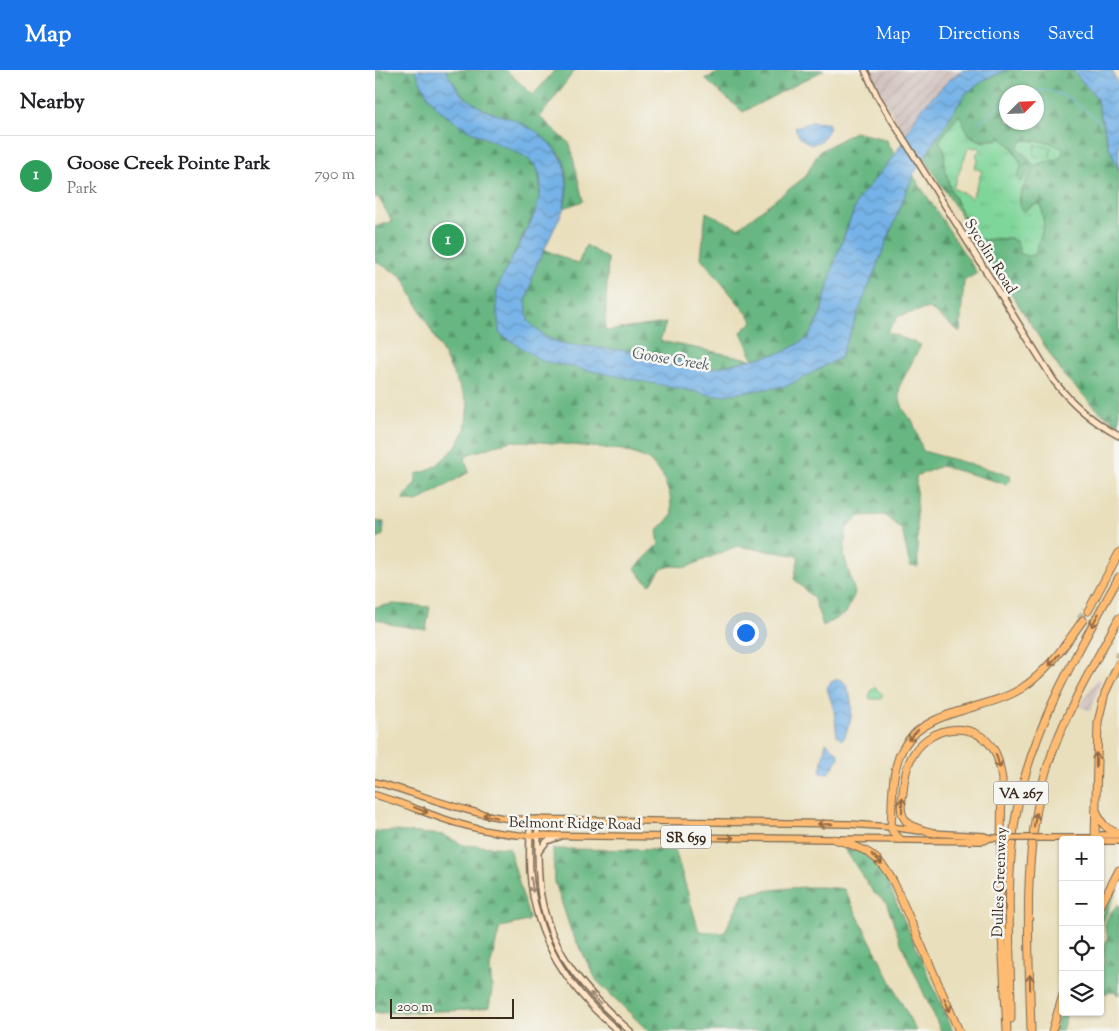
<!DOCTYPE html>
<html lang="en">
<head>
<meta charset="utf-8">
<style>
  body { margin:0; font-family:"Sorts Mill Goudy",serif; background:#f6f6f6; color:#202124 }
  .controls { position:absolute; right:15px; bottom:15px; display:grid; overflow:hidden; border-radius:5px; box-shadow:0 1px 4px #0004 }
  .controls button { width:45px; height:45px; display:grid; place-items:center; padding:0; border:0; border-bottom:1px solid #e0e0e0; background:#fff; color:#202124; font:25px sans-serif }
  .compass { position:absolute; left:624px; top:15px; width:45px; height:45px; border-radius:50%; background:#fff; box-shadow:0 1px 4px #0004; rotate:66deg }
  .scale { position:absolute; left:15px; bottom:12px; width:124px; box-sizing:border-box; padding-left:5px; border:2px solid #3b2a1e; border-top:0; font-size:14px; line-height:18px; white-space:nowrap; color:#3b2a1e; -webkit-text-stroke:4px #f6f6f2; paint-order:stroke }
  .you { position:absolute; left:370px; top:562px; width:18px; height:18px; margin:-12px; border:4px solid #fff; border-radius:50%; background:#1a73e8; box-shadow:0 0 0 8px #1a73e833 }
  .badge { display:grid; place-items:center; width:32px; height:32px; border-radius:50%; background:#1a73e8; color:#fff; font-size:16px; font-weight:700 }
  .pin { position:absolute; translate:-50% -50%; border:2px solid #fff; box-shadow:0 1px 5px #0006 }
  .list { margin:0; padding:0; list-style:none }
  h2 { display:flex; justify-content:space-between; align-items:center; height:65px; margin:0; padding:0 20px; font-size:21px }
  h2 small { font-size:16px; font-weight:400; color:#757577 }
  .list li { display:grid; grid-template-columns:32px 1fr auto; gap:15px; align-items:center; box-sizing:border-box; height:80px; padding:0 20px; border-top:1px solid #e0e0e0 }
  .list b { display:block; font-size:19px; white-space:nowrap }
  .list p { margin:0; font-size:16px; white-space:nowrap; color:#757577 }
  .list em { font-size:16px; font-style:normal; color:#757577 }
  .icon { flex:none; width:28px; height:28px; fill:none; stroke:currentColor; stroke-width:2; stroke-linecap:round; stroke-linejoin:round }
  .map { position:relative; flex:none; width:744px; height:961px; overflow:hidden }
  header { display:flex; align-items:center; gap:30px; box-sizing:border-box; height:70px; padding:0 25px; background:#1a73e8; color:#fff }
  header strong { font-size:24px }
  nav { display:flex; gap:28px; margin-inline-start:auto; font-size:18px }
  main { display:flex }
  aside { flex:1; background:#fff }
  .map>svg:first-child { display:block }
</style>
</head>
<body>
<header>
<strong>Map</strong>
<nav><a>Map</a><a>Directions</a><a>Saved</a></nav>
</header>
<main>
<aside>
<h2>Nearby<small></small></h2>
<ul class="list">
<li><span class="badge" style="background:#2e9e5b">1</span><div><b>Goose Creek Pointe Park</b><p>Park</p></div><em>790 m</em></li>
</ul>
</aside>
<div class="map">
<svg width="744" height="961" viewBox="0 0 744 961">
  <defs>
    <pattern id="industrial-furrows" width="10" height="10" patternUnits="userSpaceOnUse" patternTransform="scale(1.25)"><rect width="10" height="10" fill="#cfc0bb"/><path d="M-1 1l2-2M0 10L10 0M9 11l2-2" fill="none" stroke="#b3a5a0"/></pattern>
    <pattern id="grass-tufts" width="24" height="20" patternUnits="userSpaceOnUse" patternTransform="scale(1.25)"><rect width="24" height="20" fill="#7fd69a"/><path d="M3 7l-1-3M5 7V3M7 7l1-3M15 17l-1-3M17 17v-4M19 17l1-3" fill="none" stroke="#6fb884"/></pattern>
    <pattern id="forest-firs" width="22" height="20" patternUnits="userSpaceOnUse" patternTransform="scale(1.25)"><rect width="22" height="20" fill="#67b782"/><path d="M5 1l3.5 6h-7zM16 11l3.5 6h-7z" fill="#56956a"/></pattern>
    <pattern id="water-waves" width="16" height="10" patternUnits="userSpaceOnUse" patternTransform="scale(1.25)"><rect width="16" height="10" fill="#75b2e7"/><path d="M0 5q4-4 8 0t8 0" fill="none" stroke="#6191bb"/></pattern>
  </defs>
  <rect width="100%" height="100%" fill="#f6f6f2"/>
  <filter id="ink" filterUnits="userSpaceOnUse"><feTurbulence type="fractalNoise" baseFrequency=".02" numOctaves="2"/><feDisplacementMap in="SourceGraphic" scale="10" xChannelSelector="R" yChannelSelector="G"/><feConvolveMatrix kernelMatrix="1 2 1 2 8 2 1 2 1" color-interpolation-filters="sRGB"/></filter>
  <filter id="wash" filterUnits="userSpaceOnUse"><feTurbulence type="fractalNoise" baseFrequency=".0096" numOctaves="4" result="noise"/><feDisplacementMap in="SourceGraphic" scale="20" xChannelSelector="R" yChannelSelector="G"/><feGaussianBlur stdDeviation="1.12" result="paint"/><feColorMatrix in="noise" values="0 0 0 0 0 0 0 0 0 0 0 0 0 0 0 0 0 1.4 0 .05"/><feComposite in="paint" operator="in"/></filter>
  <g filter="url(#wash)">
    <rect width="100%" height="100%" fill="#e9dfbc"/>
    <path fill="url(#industrial-furrows)" d="M496,0H587L572,12L544,41L530,66L501,16Z
      M722,609L726,610L716,641L707,638L705,636Z"/>
    <path fill="url(#grass-tufts)" stroke="#5d805c" fill-rule="evenodd" d="M585,44L594,65L608,72L626,68L636,76L647,96L642,107L659,95L642,77L648,70L674,72L690,80L685,88L661,95L647,119L644,129L648,141L661,134H666L669,156L660,185L650,186L645,183L642,172L635,168L603,170L586,142L575,118L569,94L570,82L564,71ZM594,76L599,78L604,77L605,80L601,84L603,90L599,98L607,101L597,128L578,118Z
      M500,617L508,625L506,629H497L494,628L496,621Z"/>
    <path fill="url(#forest-firs)" stroke="#517050" fill-rule="evenodd" d="M0,0H40L54,28L71,46L91,58L129,75L152,87L158,93L163,101L165,112V126L161,140L137,187L125,263L341,326L465,288L538,105L602,203L589,211L585,262L554,238L524,246L512,262L546,275L525,315L524,325L528,339L538,352L548,381L635,405L636,410L631,414L566,396L541,406L543,497L535,496L527,460L509,445L485,446L471,459L469,485L480,523L471,543L448,556L439,529L419,509L424,486L362,476L312,497L297,496L286,499L275,515L266,507L260,498L284,474L282,461L297,445L295,426L287,405L273,389L248,380L166,372L136,371L94,384L90,389L94,402L42,432L27,430L41,412V404L52,401L62,395L79,379L90,361L93,334L68,283L27,206L0,191V157L17,151L3,127L0,128Z
      M70,0H131L158,25L180,0H200L165,47L195,74L208,131L189,138C192,124 194,106 189,92C182,75 156,57 140,50C130,46 120,45 111,40C93,33 79,17 70,0Z
      M349,0H449L368,42L330,9Z
      M633,0H697L721,27L734,77L744,101V354L725,342L689,306L549,88L590,24L611,9ZM632,22H662V52H632ZM584,44C596,70 597,74 626,68L636,76L647,96L642,107L645,112L648,110L659,95L642,77L648,70L674,72L689,79L685,88L661,95C653,109 644,121 645,138L648,141L661,134H666L669,156L660,185L651,186L645,183L642,172L635,168L603,170L586,142L575,118L569,94L570,82L564,71Z
      M479,62L511,69L520,85L483,129L460,190L445,246L433,268L409,282L378,289L366,262L378,251L326,188L331,142L363,158L430,107L444,82Z
      M211,175L233,189L230,261L291,253L285,271L375,289C365,292 344,299 335,299C322,299 297,288 283,284C248,277 174,285 153,251C143,234 161,195 169,179L203,194Z
      M0,451L9,452L8,465L0,469Z
      M19,534L55,537L51,560L15,554L6,550L0,549V537Z
      M19,761L69,765L88,775L134,778L154,848L153,851L125,857L115,897L117,920L114,937L99,940L0,943V762Z
      M469,778C490,779 495,786 508,802L578,961H566L525,871L511,832L498,822Z
      M178,779L300,780L324,861L349,863L368,824C401,819 435,814 469,819L541,961H273L222,911L196,861L179,809Z
      M743,812L744,816L725,858V847Z
      M744,835V925L739,922L725,924V896L730,891C727,878 729,880 732,868C733,863 730,862 730,857C729,851 738,837 744,835Z
      M688,933V942H692L687,961H680Z"/>
    <path fill="#7fd69a" stroke="#5d805c" d="M660,75L676,77L675,87L659,86Z"/>
    <path fill="url(#water-waves)" stroke="#586e82" d="M40,0H70L87,25L109,40L140,50L161,61L176,75L189,92L192,114L189,138L160,199L151,232L153,251L170,267L189,274L282,284L335,299L409,282L433,268L445,246L460,190L483,129L520,85L544,41L572,12L587,0H633L611,9L590,24L538,105L465,288L412,316L341,326L167,291L124,263C124,251 120,232 122,221C130,187 198,111 147,85C116,69 75,58 54,27C48,19 45,9 40,0Z
      M697,0H737L744,19V101L734,77L721,27Z
      M437,52L453,53L455,58L447,70L436,75L425,68L420,57Z
      M463,609L468,611C475,617 478,638 476,647C475,654 471,660 470,667L466,670L462,666L459,640L452,618L456,612Z
      M451,672L463,683L464,688L455,702L447,704L445,702Z"/>
    <g fill="none" stroke-linecap="round" stroke-linejoin="round">
      <path stroke="#75b2e7" stroke-width="1" d="M652,22L673,20L694,28L728,54
        M602,53L632,31
        M0,458L10,457"/>
    </g>
  </g>
  <g filter="url(#ink)">
    <g fill="none" stroke-linecap="round" stroke-linejoin="round">
      <path stroke="#c6bb9c" stroke-width="7" stroke-dasharray="7 3.5" stroke-linecap="butt" d="M705,549L710,539
        M742,588L744,583"/>
      <g stroke="#786955" stroke-width="8">
        <path id="secondary" d="M490,0L502,26L679,311C697,334 718,352 744,366
          M155,749C155,767 154,785 155,802C160,870 193,918 243,961
          M163,749C163,775 162,801 166,826C176,884 213,924 255,961
          M164,781L172,771L184,767"/>
      </g>
      <g stroke="#786955" stroke-width="8">
        <path id="primary" d="M0,712C47,724 90,744 138,749L474,754L516,757L545,761
          M0,725C29,733 56,746 85,754C104,760 123,763 143,765L609,771L615,768
          M556,763L609,766L615,768
          M690,768H720L726,765H744
          M725,771H744"/>
      </g>
      <g stroke="#786955" stroke-width="9">
        <path id="highway" d="M713,541L744,483
          M722,742C726,754 732,760 744,763
          M560,763C551,761 539,759 532,752C524,744 526,733 528,723C529,709 531,695 539,683C557,655 600,649 619,680C624,688 625,699 627,709L625,829L632,961
          M459,769C489,778 504,784 519,813L584,961
          M525,769L518,763L516,757C518,731 515,697 530,675C553,638 612,641 647,618C673,601 690,575 708,550
          M720,770L723,652L730,623L744,593
          M725,837L744,800
          M636,949C636,884 630,816 640,751C654,662 701,585 744,507
          M656,961C654,873 646,783 672,698C689,645 717,597 744,548
          M677,961L688,925"/>
      </g>
      <use href="#secondary" stroke="#ffe4c6" stroke-width="5"/>
      <use href="#primary" stroke="#ffbb71" stroke-width="5.5"/>
      <use href="#highway" stroke="#ffbb71" stroke-width="7"/>
      <g stroke="#786955" stroke-width="8" stroke-linecap="butt">
        <path id="primary-bridge" d="M615,768H690"/>
      </g>
      <use href="#primary-bridge" stroke="#ffbb71" stroke-width="5.5"/>
    </g>
    <defs><path id="oneway-shaft" d="M-6 0H5M1.5-3L5.5 0L1.5 3" fill="none" stroke-width="1.6" stroke-linecap="round" stroke-linejoin="round" transform="scale(1.25)"/></defs>
    <g stroke="#936b43">
      <use href="#oneway-shaft" transform="translate(720 550) rotate(119)"/>
      <use href="#oneway-shaft" transform="translate(679 590) rotate(130)"/>
      <use href="#oneway-shaft" transform="translate(538 665) rotate(134)"/>
      <use href="#oneway-shaft" transform="translate(721 690) rotate(-90)"/>
      <use href="#oneway-shaft" transform="translate(623 691) rotate(73)"/>
      <use href="#oneway-shaft" transform="translate(527 735) rotate(-90)"/>
      <use href="#oneway-shaft" transform="translate(46 740) rotate(21)"/>
      <use href="#oneway-shaft" transform="translate(115 746) rotate(-169)"/>
      <use href="#oneway-shaft" transform="translate(660 750) rotate(-81)"/>
      <use href="#oneway-shaft" transform="translate(450 754) rotate(-179)"/>
      <use href="#oneway-shaft" transform="translate(352 768) rotate(1)"/>
      <use href="#oneway-shaft" transform="translate(502 789) rotate(44)"/>
      <use href="#oneway-shaft" transform="translate(655 912) rotate(-91)"/>
      <use href="#oneway-shaft" transform="translate(572 935) rotate(66)"/>
    </g>
    <g stroke="#9d8772">
      <use href="#oneway-shaft" transform="translate(157 815) rotate(82)"/>
      <use href="#oneway-shaft" transform="translate(220 928) rotate(-133)"/>
    </g>
  </g>
  <g text-anchor="middle" stroke-width="5" stroke-linejoin="round" paint-order="stroke">
    <g fill="#f6f6f2" stroke="#73675e" stroke-width="1">
      <rect x="618.5" y="711.5" width="55" height="23" rx="4"/>
      <rect x="286" y="755.5" width="50" height="23" rx="4"/>
    </g>
    <g font-size="14" font-weight="bold" fill="#3b2a1e">
      <text x="646" y="728">VA 267</text>
      <text x="311" y="772">SR 659</text>
    </g>
    <g font-size="15" fill="#3b2a1e" stroke="#f6f6f2">
      <text transform="translate(616 186) rotate(58)" y="5">Sycolin Road</text>
      <text transform="translate(200 753) rotate(1)" y="5">Belmont Ridge Road</text>
      <text transform="translate(624 812) rotate(-88)" y="5">Dulles Greenway</text>
    </g>
    <g font-size="16" font-style="italic" fill="#4f5a64" stroke="#f6f6f2">
      <text transform="translate(296 288) rotate(9)" y="6">Goose Creek</text>
    </g>
  </g>
</svg>
<div class="controls">
<button>+</button>
<button>−</button>
<button><svg class="icon" aria-label="locate" viewBox="0 0 24 24"><circle cx="12" cy="12" r="6"/><path d="M12 2v4M12 18v4M2 12h4M18 12h4"/></svg></button>
<button><svg class="icon" aria-label="layers" viewBox="0 0 24 24"><path d="M12 4l9 5-9 5-9-5zM3 14l9 5 9-5"/></svg></button>
</div>
<svg class="compass" viewBox="-18 -18 36 36"><path d="M0-13l5 13h-10z" fill="#e53935"/><path d="M0 13l5-13h-10z" fill="#757577"/></svg>
<div class="scale">200 m</div>
<div class="you"></div>
<div class="pin badge" style="left:73px;top:170px;background:#2e9e5b">1</div>
</div>
</main>
</body>
</html>
